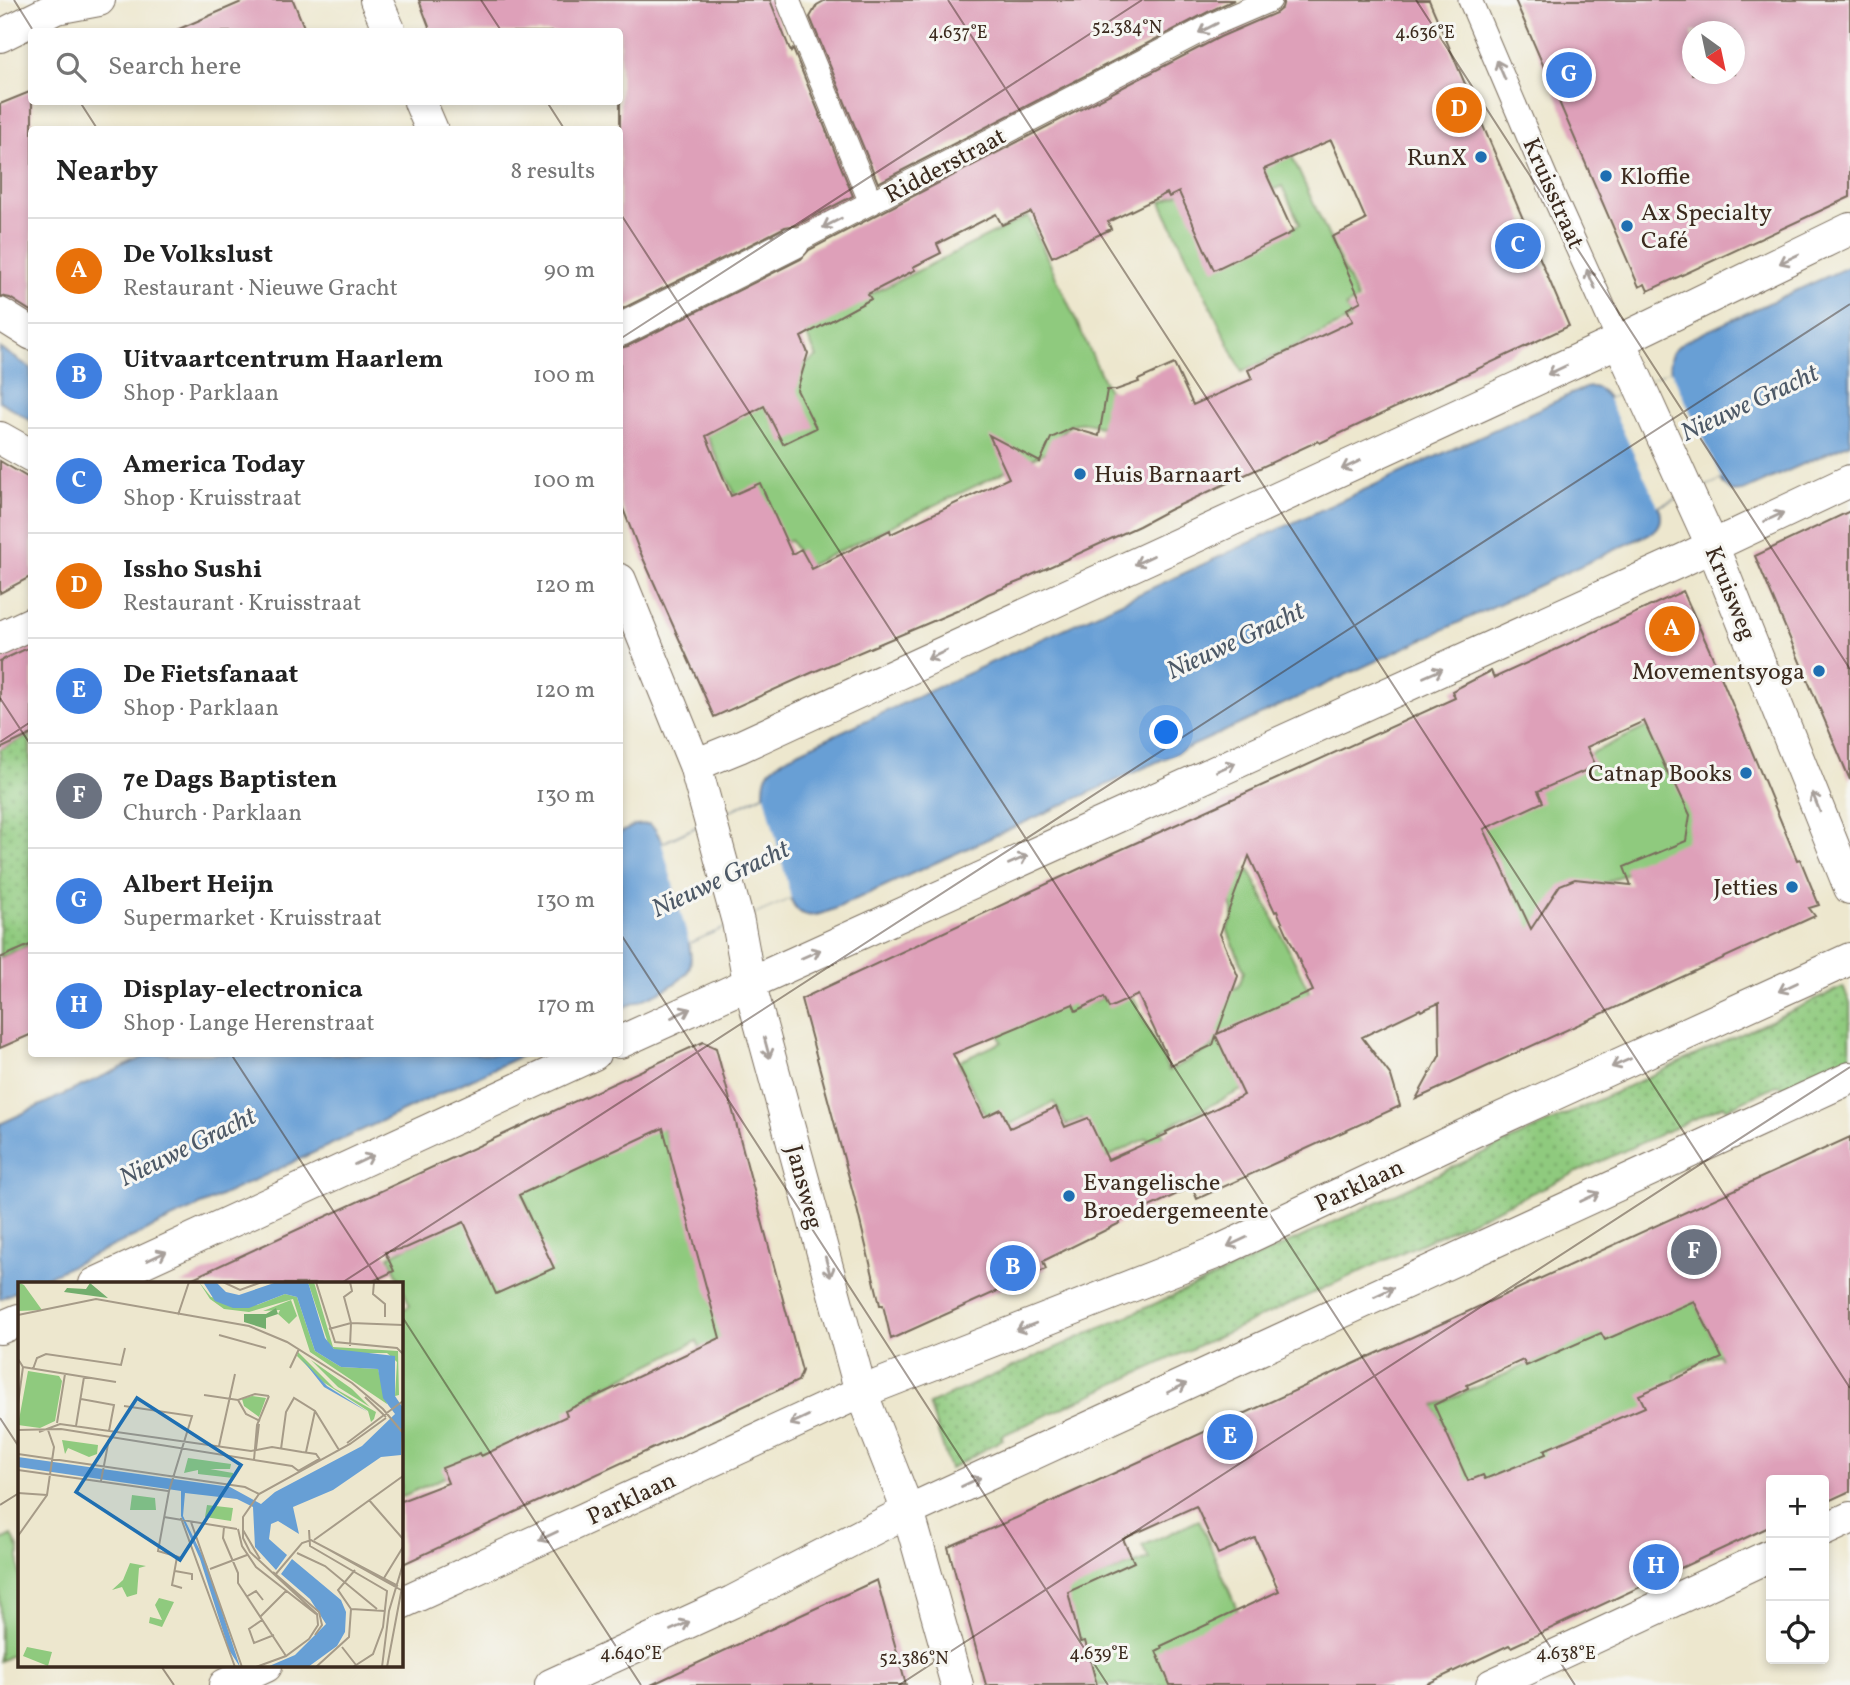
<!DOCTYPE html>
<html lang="en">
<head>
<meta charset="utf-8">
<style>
  body { margin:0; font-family:Vollkorn,serif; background:#f2f2f2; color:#222 }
  .controls { position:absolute; right:21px; bottom:21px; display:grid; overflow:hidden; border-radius:7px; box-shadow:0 4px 10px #0003 }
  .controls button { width:63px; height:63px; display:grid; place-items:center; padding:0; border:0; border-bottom:2px solid #e0e0e0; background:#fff; color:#222; font:35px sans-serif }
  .compass { position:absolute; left:1682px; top:21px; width:63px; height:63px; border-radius:50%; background:#fff; box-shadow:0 4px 10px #0003; rotate:147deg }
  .you { position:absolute; left:1167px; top:733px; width:24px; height:24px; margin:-18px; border:5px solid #fff; border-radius:50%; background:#1a73e8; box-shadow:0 0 0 10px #1a73e833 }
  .badge { display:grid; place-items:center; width:46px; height:46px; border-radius:50%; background:#1a73e8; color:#fff; font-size:23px; font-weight:700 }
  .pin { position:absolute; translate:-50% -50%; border:4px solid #fff; box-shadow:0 2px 7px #0006 }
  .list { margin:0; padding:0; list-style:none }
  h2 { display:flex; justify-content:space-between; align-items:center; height:91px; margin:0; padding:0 28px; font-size:30px }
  h2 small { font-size:23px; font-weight:400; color:#767676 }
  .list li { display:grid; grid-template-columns:46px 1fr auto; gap:21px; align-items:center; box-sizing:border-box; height:105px; padding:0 28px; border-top:2px solid #e0e0e0 }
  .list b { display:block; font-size:26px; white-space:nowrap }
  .list p { margin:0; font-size:23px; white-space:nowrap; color:#767676 }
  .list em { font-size:23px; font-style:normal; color:#767676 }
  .icon { flex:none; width:38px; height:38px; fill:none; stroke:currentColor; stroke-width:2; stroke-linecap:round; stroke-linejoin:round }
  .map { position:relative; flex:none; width:1850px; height:1685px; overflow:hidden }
  .search { position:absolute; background:#fff; box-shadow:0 4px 10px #0003; left:28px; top:28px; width:595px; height:77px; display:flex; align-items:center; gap:18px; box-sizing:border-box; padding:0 24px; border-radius:7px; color:#767676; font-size:26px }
  .panel { position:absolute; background:#fff; box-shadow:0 4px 10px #0003; left:28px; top:126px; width:595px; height:931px; border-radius:7px }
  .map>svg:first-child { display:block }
</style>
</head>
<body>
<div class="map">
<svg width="1850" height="1685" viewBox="0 0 1850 1685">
  <defs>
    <pattern id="grass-dots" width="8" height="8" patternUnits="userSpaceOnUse" patternTransform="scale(1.75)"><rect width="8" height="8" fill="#8fca7e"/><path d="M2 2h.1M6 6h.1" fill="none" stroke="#76a467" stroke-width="1.8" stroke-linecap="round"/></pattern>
  </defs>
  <rect width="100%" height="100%" fill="#f6f6f2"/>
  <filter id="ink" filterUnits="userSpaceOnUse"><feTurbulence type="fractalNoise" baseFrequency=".0143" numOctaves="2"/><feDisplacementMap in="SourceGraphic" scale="14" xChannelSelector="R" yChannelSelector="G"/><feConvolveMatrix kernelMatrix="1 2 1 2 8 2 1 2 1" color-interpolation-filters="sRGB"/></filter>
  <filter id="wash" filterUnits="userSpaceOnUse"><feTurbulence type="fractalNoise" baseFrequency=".00686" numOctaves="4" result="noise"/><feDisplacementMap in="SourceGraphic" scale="28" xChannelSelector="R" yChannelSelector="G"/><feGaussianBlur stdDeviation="1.57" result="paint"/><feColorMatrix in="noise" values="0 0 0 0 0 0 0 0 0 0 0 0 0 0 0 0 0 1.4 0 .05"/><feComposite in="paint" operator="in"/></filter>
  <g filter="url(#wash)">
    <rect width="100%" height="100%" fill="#ede7ce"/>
    <path fill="url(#grass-dots)" stroke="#657a4e" stroke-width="2" d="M30,735L31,944L0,958V749Z
      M1843,987L1850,1003V1064L1793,1090L1777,1085L1726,1109L1724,1105L1001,1436L1003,1439L950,1469L929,1404L1213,1278Z"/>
    <path fill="#8fca7e" stroke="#657a4e" stroke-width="2" d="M1283,137L1358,300L1346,306L1352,318L1242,372L1161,202L1184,191L1219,263L1300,224L1282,186L1273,190L1256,155Z
      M1028,216L1120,416L1099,427C1073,415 1060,430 1048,451L806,567L790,540L764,554L700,422L817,357L803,328Z
      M1657,722L1741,899L1633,870L1580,895L1547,969L1471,810Z
      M1250,871L1322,1017L1276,1073L1161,1130L1173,1152L1160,1160L1147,1138L1100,1161L1082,1118L1066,1125L1054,1102L995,1132L958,1062L1002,1042L988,1013L1062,979L1076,1009L1128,987L1169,1071L1213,1047L1186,988L1219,995L1238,987L1244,971L1227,929C1240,912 1230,901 1220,885Z
      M660,1118L726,1343L703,1354L697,1341L595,1392L607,1416L523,1442L401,1497V1310L410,1306L389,1256L463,1220L501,1231L532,1216L520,1191Z
      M1690,1292L1715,1343L1724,1339L1732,1384L1719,1354L1675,1375L1681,1391L1595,1502L1323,1505L1456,1455L1434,1406Z
      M1199,1520L1251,1642L1226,1685H1068L1053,1593L1149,1559L1142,1546Z
      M12,1535L19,1550V1651L0,1661V1541Z"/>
    <path fill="#679fd5" stroke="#51647a" stroke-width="2" d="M1850,266V443L1743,491L1732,492L1724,485L1721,479L1659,506C1663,518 1662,527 1649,534L1247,721L832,910C811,918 800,920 790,898L689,943C690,951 692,958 690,966C685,986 638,1001 620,1009V833L635,825L649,824L655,829L663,843L764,795C763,771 771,767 789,756L1580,390C1594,384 1600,387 1609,399L1671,371C1667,357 1673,350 1683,342Z
      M0,348L31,368V421L0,401Z
      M151,1054H525L32,1284H19V1290L0,1299V1124Z"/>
    <path fill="#ede7ce" d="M1671,370L1722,479L1658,506L1608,399Z
      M765,795L791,898L689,943L662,844Z"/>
    <g id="blocks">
      <path fill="#dea0b9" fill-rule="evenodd" d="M246,0H293L306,32H172Z
        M419,0H770L791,52L793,49L853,196L797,225L785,227L620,310V32H431Z
        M826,0H1234L1208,12L878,183L810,17L817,5Z
        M1284,0H1429L1569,326L1320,443L1318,441L1169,510L1139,526L1023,579V580L988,594L959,610L811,673L714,717L638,547L620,501V348L628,346L801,259L809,250L1220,37L1276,13L1282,8ZM1331,140L1366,220L1332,237L1361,301L1347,309L1353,321L1248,370L1252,379L1193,405L1174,364L1138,380L1139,382L1116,390H1107L1099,436L1072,428L1051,438L1040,462L989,435L1009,478L891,534L890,530L812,569L801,549L792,554L760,483L731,496L706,436L764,406L783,444L816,428L797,390L808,353L801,337L871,299L868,294L915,270L913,267L941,253L937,244L996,214L1002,225L1031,212L1052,257L1111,229L1108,222L1167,193L1169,197L1179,192L1214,270L1293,232L1264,169Z
        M1515,0H1850V197L1648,291L1645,284L1639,287ZM1692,32H1734V74H1692Z
        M32,91V312L10,298L0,296V104Z
        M0,461L32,480V576L0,593Z
        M1850,511V780L1755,556Z
        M1683,591L1714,660L1797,860L1800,859L1819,905L1809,908L1815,916L1416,1099L1440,1055L1439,1003L1421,1011L1420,1009L1362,1037L1391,1076L1400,1106L1197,1199L1192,1187L1119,1221L1120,1223L1043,1261L1046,1269L891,1339L883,1305H880L854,1196L801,999L1098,860L1455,698L1452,691L1491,671L1494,678ZM1644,721L1669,776L1673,779L1690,815L1686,841L1624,867L1631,885L1575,879L1560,885L1531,929L1484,829L1543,802L1538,791L1596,766L1587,747ZM1249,856L1275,912L1277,911L1313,991L1217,1034L1238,976L1220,934ZM1138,995L1171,1065L1213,1045L1216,1036L1244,1095L1166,1132L1167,1134L1108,1160L1088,1118L1065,1127L1056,1107L1010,1128L1001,1109L984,1117L953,1054L1073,1004L1076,1011L1104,997L1109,1008Z
        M32,646V734L0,749V661Z
        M32,944V1034L0,1048V958Z
        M703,1042L716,1048L802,1371L798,1381L401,1565V1501L448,1483L442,1468L480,1453L481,1456L567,1416L565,1411L720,1338L663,1128L519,1195L554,1268L496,1294L464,1222L406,1248L385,1252L394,1271L367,1284H180Z
        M1850,1137V1491L1824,1503V1480H1771V1526L1511,1647L1509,1645L1425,1685H1170L1156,1651L1162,1648L1161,1646L1279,1591L1255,1538L1218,1554L1196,1506L1123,1539L1134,1562L1068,1592L1080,1642L1085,1641L1097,1685H986L948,1547L1016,1518ZM1694,1301L1722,1358L1639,1395L1645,1407L1544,1450L1546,1454L1485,1479L1483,1475L1468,1481L1434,1405L1468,1388L1467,1385L1523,1360L1526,1366L1601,1333L1605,1340Z
        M877,1580L906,1685H651L773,1628Z"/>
    </g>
  </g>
  <g filter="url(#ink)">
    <use href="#blocks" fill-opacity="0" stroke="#796c5c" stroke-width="2"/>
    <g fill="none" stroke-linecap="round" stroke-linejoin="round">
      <g stroke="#796c5c" stroke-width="25">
        <path id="pedestrian" d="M788,0L871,203
          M1470,0L1555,199L1619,341
          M793,243L1214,24L1270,0"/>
      </g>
      <g stroke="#796c5c" stroke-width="34">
        <path id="minor" d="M376,0L390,32
          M0,36L56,8L99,0
          M420,102L432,130
          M0,314L32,334
          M620,330L793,243
          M1619,341L1712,545L1850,888
          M0,438L32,456
          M620,580L695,765L738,922L749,982L861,1392L908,1511L957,1685
          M0,638L32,623
          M695,765L739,747L1619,341L1850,229
          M620,1042L1685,559L1850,481
          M95,1284L594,1054
          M0,1328L19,1320
          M1824,1530L1850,1518
          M401,1603L861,1392L1215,1253L1495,1121L1850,959
          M225,1685L266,1666
          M551,1685L732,1602L908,1511L1850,1078
          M1492,1685L1771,1555"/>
      </g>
      <use href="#pedestrian" stroke="#fff" stroke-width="23"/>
      <use href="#minor" stroke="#fff" stroke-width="32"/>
    </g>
    <defs><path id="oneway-shaft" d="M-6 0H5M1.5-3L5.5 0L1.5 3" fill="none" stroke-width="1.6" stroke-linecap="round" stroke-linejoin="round" transform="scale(1.75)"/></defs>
    <g stroke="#a79f9a">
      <use href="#oneway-shaft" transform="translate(1208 28) rotate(153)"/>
      <use href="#oneway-shaft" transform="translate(1501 70) rotate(-113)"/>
      <use href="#oneway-shaft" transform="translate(832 223) rotate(153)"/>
      <use href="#oneway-shaft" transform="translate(1789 259) rotate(154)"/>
      <use href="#oneway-shaft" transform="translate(1591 279) rotate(-114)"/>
      <use href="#oneway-shaft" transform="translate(1557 370) rotate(155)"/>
      <use href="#oneway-shaft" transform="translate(1351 465) rotate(155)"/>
      <use href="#oneway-shaft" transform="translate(1774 517) rotate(-25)"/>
      <use href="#oneway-shaft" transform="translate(1144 560) rotate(155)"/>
      <use href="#oneway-shaft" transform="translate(937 655) rotate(155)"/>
      <use href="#oneway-shaft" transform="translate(1433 673) rotate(-24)"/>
      <use href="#oneway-shaft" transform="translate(1226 767) rotate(-24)"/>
      <use href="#oneway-shaft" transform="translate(1816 802) rotate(-112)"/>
      <use href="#oneway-shaft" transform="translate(1018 860) rotate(-24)"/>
      <use href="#oneway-shaft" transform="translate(811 954) rotate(-24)"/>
      <use href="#oneway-shaft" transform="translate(1788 987) rotate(155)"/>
      <use href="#oneway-shaft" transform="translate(681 1013) rotate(-25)"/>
      <use href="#oneway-shaft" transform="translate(767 1048) rotate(75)"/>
      <use href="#oneway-shaft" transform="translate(1621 1063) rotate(156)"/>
      <use href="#oneway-shaft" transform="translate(364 1160) rotate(-25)"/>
      <use href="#oneway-shaft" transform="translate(1590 1197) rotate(-25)"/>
      <use href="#oneway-shaft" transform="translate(1237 1242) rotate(155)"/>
      <use href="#oneway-shaft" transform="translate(157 1256) rotate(-25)"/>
      <use href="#oneway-shaft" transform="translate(828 1267) rotate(75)"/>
      <use href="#oneway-shaft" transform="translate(1384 1292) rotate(-25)"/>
      <use href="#oneway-shaft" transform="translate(1026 1327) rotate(159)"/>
      <use href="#oneway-shaft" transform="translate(1177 1388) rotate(-25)"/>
      <use href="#oneway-shaft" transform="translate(799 1420) rotate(155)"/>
      <use href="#oneway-shaft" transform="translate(971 1482) rotate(-25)"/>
      <use href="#oneway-shaft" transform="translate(548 1536) rotate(155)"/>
      <use href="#oneway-shaft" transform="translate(680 1626) rotate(-24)"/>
    </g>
  </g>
  <path fill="none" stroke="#3b2a1e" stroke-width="2" stroke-opacity="0.45" d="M14,0L34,32M481,0L502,32M948,0L1850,1388M1416,0L1850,669M80,102L98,130M547,102L565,130M620,213L1575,1685M620,339L1142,0M0,698L32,747M0,742L32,721M620,933L1108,1685M231,1054L381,1284M340,1284L1850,304M401,1315L641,1685M0,1418L19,1447M0,1505L19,1493M161,1666L174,1685M899,1685L1850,1067"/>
  <g fill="#1f6fb2" stroke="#f6f6f2" stroke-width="2.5">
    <circle cx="1481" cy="157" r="7"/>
    <circle cx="1606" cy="176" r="7"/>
    <circle cx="1627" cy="226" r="7"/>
    <circle cx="1080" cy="474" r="7"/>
    <circle cx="1819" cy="671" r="7"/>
    <circle cx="1746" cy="773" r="7"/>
    <circle cx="1792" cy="887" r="7"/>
    <circle cx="1069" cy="1196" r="7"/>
  </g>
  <g text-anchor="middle" stroke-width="6" stroke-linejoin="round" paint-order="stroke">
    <g font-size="24" fill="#3b2a1e" stroke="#f6f6f2" text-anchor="end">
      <text x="1467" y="165">RunX</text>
      <text x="1620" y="184" text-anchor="start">Kloffie</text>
      <text x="1641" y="220" text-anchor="start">Ax Specialty<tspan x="1641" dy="28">Café</tspan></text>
      <text x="1094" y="482" text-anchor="start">Huis Barnaart</text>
      <text x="1805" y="679">Movementsyoga</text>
      <text x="1732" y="781">Catnap Books</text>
      <text x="1778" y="895">Jetties</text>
      <text x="1083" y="1190" text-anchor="start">Evangelische<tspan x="1083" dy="28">Broedergemeente</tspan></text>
    </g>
    <g font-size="24" fill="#3b2a1e" stroke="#f6f6f2">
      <text transform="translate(945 165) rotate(-28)" y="8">Ridderstraat</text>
      <text transform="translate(1554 193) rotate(66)" y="8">Kruisstraat</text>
      <text transform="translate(1731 593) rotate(68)" y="8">Kruisweg</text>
      <text transform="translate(1359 1185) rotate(-25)" y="8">Parklaan</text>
      <text transform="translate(805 1187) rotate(75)" y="8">Jansweg</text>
      <text transform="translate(631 1498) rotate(-25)" y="8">Parklaan</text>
    </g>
    <g font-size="26" font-style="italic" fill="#4d5967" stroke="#f6f6f2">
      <text transform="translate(1749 402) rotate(-25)" y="9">Nieuwe Gracht</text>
      <text transform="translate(1235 640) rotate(-25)" y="9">Nieuwe Gracht</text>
      <text transform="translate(720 878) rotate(-25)" y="9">Nieuwe Gracht</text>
      <text transform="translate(187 1146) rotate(-26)" y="9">Nieuwe Gracht</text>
    </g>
  </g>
  <g transform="translate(18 1282)">
    <rect width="385" height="385" fill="#ede7ce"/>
    <path d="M181,0L193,15L239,23L267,12L279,15L297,69L323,85L360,87L369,122L292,70L275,17L231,30L206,27L192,17ZM290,0H296L315,65L380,69L381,113L377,114L379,80L369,71H324L316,67L310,61ZM273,18L279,34L271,42L260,32L262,28L245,29ZM280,70L316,106L358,130L356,137L353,140L350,129L305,100L279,74ZM293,78L334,107L352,125L320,105ZM189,223L215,226L213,239L187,235Z" fill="#8fca7e"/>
    <path d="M72,1L90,16L46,10L49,6L68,7ZM258,26L260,32L248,36V47L226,40V32H248Z" fill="#73ae6d"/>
    <path d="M10,89L41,94L44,99L37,139L22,146L0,143ZM234,114L248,116L241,135L226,124L224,117Z" fill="#8fca7e"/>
    <path d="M0,0L6,3L24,28L0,29ZM44,158L80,163L79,172L71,175L50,166L47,172ZM170,176L213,182L212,187H192L215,191V196L180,192V188L166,191ZM114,213L137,216L138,228H112ZM112,281L128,284L121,286L119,312L109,315L104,305L94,308L105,298ZM141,316L156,320L144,345L131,341L132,335L144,338L137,323ZM9,365L34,370L30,384L5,374Z" fill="#8fca7e"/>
    <path d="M185,0H198L208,10L221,13L259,0H290L307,56L316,67L377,74V114L385,126L383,173L363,175L315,208L275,225L281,252L260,239L253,242L251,257L269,273L258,288L237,265L235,225L219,217L167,211L165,234L189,283L222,385L211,368L182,277L163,234V209L0,185V175L212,205L243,222L257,210L344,164L377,132L365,116L360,87L323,85L297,69L279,15L267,12L231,26H215L197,19ZM283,76L309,104L350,130L306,105ZM274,277L323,318L328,330L327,350L319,364L290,385H249L277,373L308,342L292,317L263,292Z" fill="#679fd5"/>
    <path fill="none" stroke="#a69b88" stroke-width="2" d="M205,0L222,8L244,0M298,0L317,60L379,66L385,72M356,0L355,12L367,22V35M0,33L78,17L231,44L269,60L334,101L365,127L385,151M160,33L171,0M311,47L333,41L385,43M201,53L248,66M332,64L333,41L326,15L334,9L332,0M0,77L5,85L0,122M385,81V114M5,85L98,100M272,86L281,67M15,87L19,76L28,72L103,83L107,66M186,113L220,118L237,112L251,114M347,115L368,135M63,117L96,123L91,149M220,118L228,132L242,139M106,124L174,134L151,209L140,269L164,276M366,133L385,119M39,141L47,92M58,144L66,95M0,148L43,147L274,184L282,190M21,150L42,142L233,169L254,165L284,170L298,172L303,179M329,161L366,133M201,164L217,92M238,167L241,142M263,167L268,130L276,116L297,129L321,168M288,170L297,129M0,172L227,205L241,212M236,178L239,143L251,114M0,188L150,209M280,189L301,177M83,199L91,157M0,211L29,213M351,218L385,257M146,235L219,247M163,236L217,385M173,240L224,385M206,245L205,256L220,291V301L268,374M220,247L224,264L238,285L298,332M225,248L242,277M291,248L292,264L369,309L365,345L355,372L335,385M0,254L29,213L36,165L30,148M296,258L385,194M297,260L383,308M279,271L307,284L359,327M159,275L154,303L164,306M192,287L229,273M157,289L174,292V298M255,290L301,330L304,343L297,353M257,293L284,261L293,258L380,304M366,296L385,265M228,315L238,309L245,318M333,327L367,329M242,335L268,309M244,338L231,347L236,361L256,353M291,357L300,343L299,332L232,270L225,256V235L241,212L332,162L368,136M324,365L338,383M238,385L268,374L291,357M298,385L331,355L333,327L320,308L337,288M364,385L371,329L385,282M369,385L385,300"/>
    <path fill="#1f6fb2" fill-opacity="0.15" stroke="#1f6fb2" stroke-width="3.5" d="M119,116L223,183L162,278L58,210Z"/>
    <rect width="385" height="385" fill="none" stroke="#3b2a1e" stroke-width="3.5"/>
  </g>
  <g font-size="18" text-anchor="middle" fill="#3b2a1e" stroke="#f6f6f2" stroke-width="6" stroke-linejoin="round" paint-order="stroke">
    <text x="1127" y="33">52.384°N</text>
    <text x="958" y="38">4.637°E</text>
    <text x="1425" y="38">4.636°E</text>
    <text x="631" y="1659">4.640°E</text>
    <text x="1099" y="1659">4.639°E</text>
    <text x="1566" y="1659">4.638°E</text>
    <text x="914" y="1664">52.386°N</text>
  </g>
</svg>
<div class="controls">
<button>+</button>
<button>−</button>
<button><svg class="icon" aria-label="locate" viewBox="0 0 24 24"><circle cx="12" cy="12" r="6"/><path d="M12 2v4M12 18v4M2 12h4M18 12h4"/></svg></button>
</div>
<svg class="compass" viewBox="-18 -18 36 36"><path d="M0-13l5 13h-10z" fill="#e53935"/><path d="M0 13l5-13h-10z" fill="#767676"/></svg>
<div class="you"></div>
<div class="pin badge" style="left:1672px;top:629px;background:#e8710a">A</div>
<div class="pin badge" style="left:1013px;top:1268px;background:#3f7fe0">B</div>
<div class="pin badge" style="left:1518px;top:246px;background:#3f7fe0">C</div>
<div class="pin badge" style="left:1459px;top:110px;background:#e8710a">D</div>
<div class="pin badge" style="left:1230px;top:1437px;background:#3f7fe0">E</div>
<div class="pin badge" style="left:1694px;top:1252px;background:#6b7280">F</div>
<div class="pin badge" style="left:1569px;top:75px;background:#3f7fe0">G</div>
<div class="pin badge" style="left:1656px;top:1567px;background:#3f7fe0">H</div>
<div class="search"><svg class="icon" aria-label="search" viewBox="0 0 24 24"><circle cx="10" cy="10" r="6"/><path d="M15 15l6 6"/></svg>Search here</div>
<section class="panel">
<h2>Nearby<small>8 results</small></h2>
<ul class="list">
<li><span class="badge" style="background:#e8710a">A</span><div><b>De Volkslust</b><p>Restaurant · Nieuwe Gracht</p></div><em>90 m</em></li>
<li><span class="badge" style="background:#3f7fe0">B</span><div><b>Uitvaartcentrum Haarlem</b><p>Shop · Parklaan</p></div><em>100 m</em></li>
<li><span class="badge" style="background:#3f7fe0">C</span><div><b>America Today</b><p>Shop · Kruisstraat</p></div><em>100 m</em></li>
<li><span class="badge" style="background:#e8710a">D</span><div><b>Issho Sushi</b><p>Restaurant · Kruisstraat</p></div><em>120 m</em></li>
<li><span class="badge" style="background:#3f7fe0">E</span><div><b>De Fietsfanaat</b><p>Shop · Parklaan</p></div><em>120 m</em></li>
<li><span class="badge" style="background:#6b7280">F</span><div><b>7e Dags Baptisten</b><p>Church · Parklaan</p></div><em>130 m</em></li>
<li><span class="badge" style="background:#3f7fe0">G</span><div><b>Albert Heijn</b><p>Supermarket · Kruisstraat</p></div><em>130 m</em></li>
<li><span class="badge" style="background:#3f7fe0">H</span><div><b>Display-electronica</b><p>Shop · Lange Herenstraat</p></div><em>170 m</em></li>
</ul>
</section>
</div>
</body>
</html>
